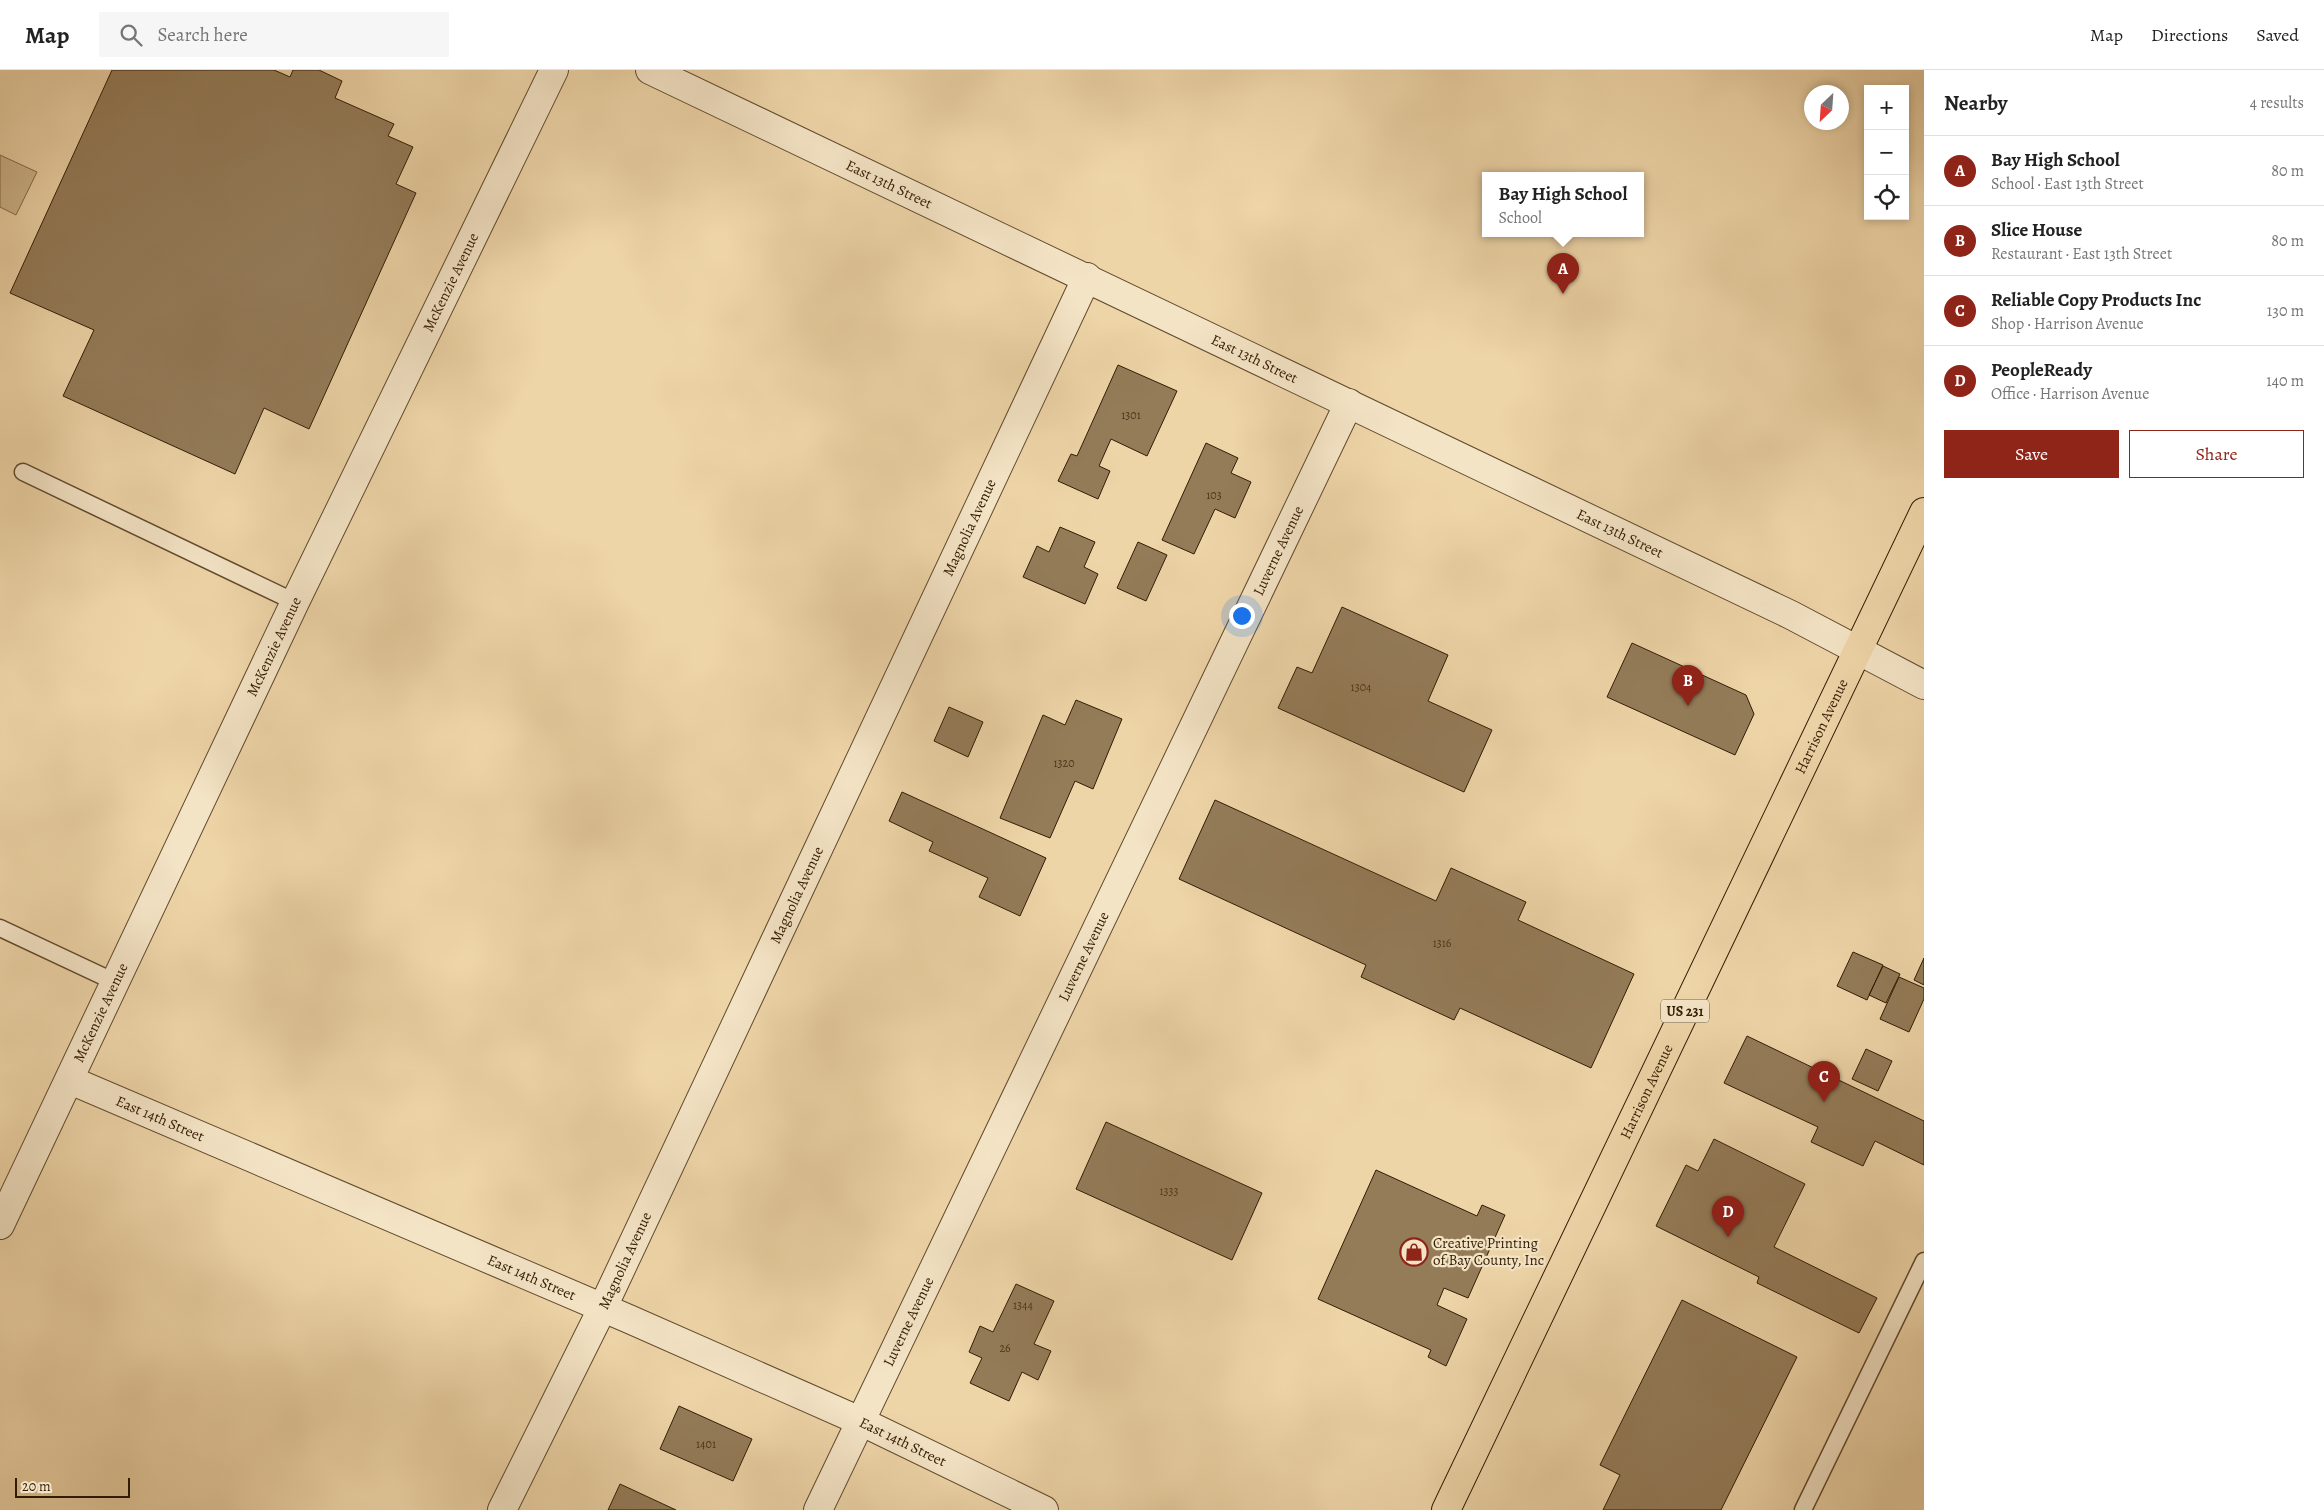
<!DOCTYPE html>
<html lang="en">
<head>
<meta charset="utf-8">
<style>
  body { margin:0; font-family:Alegreya,serif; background:#f6f6f6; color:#222 }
  .controls { position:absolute; right:15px; top:15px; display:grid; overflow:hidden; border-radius:0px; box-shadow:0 2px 8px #0003 }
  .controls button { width:45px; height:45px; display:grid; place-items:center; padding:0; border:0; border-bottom:1px solid #e0e0e0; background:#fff; color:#222; font:25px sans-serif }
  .compass { position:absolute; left:1804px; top:15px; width:45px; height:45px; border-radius:50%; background:#fff; box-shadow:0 2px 8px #0003; rotate:205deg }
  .scale { position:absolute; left:15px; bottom:12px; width:115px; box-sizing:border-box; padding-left:5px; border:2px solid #321c03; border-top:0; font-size:14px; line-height:18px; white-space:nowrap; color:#321c03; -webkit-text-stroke:4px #f4e4c6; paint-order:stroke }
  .you { position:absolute; left:1241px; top:545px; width:18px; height:18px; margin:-12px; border:4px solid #fff; border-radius:50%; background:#1a73e8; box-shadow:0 0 0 8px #1a73e833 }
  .badge { display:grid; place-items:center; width:32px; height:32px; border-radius:50%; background:#8f2418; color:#fff; font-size:16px; font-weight:700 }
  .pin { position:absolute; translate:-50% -41px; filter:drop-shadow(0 1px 2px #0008) }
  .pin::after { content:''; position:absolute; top:26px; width:18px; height:15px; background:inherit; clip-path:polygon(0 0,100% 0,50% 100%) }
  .popup { position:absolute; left:1482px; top:102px; width:162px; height:65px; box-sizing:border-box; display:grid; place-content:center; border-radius:0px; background:#fff; filter:drop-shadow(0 1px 4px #0005); font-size:16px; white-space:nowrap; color:#767676 }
  .popup b { font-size:19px; color:#222 }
  .popup::after { content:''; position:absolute; left:50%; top:100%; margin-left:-10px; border:10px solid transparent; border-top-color:#fff }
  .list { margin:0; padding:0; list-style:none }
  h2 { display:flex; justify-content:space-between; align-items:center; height:65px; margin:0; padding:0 20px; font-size:21px }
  h2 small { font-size:16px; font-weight:400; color:#767676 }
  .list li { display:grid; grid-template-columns:32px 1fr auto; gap:15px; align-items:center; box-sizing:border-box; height:70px; padding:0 20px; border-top:1px solid #e0e0e0 }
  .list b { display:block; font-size:19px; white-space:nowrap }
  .list p { margin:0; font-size:16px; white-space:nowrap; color:#767676 }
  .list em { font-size:16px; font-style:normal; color:#767676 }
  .actions { display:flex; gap:10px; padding:15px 20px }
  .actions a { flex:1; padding:11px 0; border:1px solid #8f2418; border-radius:0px; text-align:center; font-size:18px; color:#8f2418 }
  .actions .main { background:#8f2418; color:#fff }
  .icon { flex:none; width:28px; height:28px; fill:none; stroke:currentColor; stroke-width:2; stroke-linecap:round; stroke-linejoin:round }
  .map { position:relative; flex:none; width:1924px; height:1440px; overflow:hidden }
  header { display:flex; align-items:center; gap:30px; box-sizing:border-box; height:70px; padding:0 25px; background:#fff; border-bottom:1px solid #e0e0e0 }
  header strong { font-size:24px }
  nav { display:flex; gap:28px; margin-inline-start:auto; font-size:18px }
  .search { width:350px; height:45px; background:#f6f6f6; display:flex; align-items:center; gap:12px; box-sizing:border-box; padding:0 18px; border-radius:0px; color:#767676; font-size:19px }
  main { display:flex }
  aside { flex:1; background:#fff }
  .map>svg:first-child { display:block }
</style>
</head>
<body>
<header>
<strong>Map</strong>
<div class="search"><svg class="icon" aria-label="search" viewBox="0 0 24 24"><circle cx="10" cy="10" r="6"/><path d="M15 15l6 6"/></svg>Search here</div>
<nav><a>Map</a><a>Directions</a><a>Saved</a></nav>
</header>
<main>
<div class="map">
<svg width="1924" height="1440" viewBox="0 0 1924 1440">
  <rect width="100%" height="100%" fill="#eed5a8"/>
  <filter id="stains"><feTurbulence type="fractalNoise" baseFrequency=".004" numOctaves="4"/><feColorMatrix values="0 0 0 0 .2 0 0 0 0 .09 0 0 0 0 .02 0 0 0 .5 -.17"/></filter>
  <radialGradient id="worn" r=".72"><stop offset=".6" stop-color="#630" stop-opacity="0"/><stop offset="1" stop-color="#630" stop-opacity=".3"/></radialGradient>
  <path fill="#ceb68c" stroke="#806948" d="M0,85L37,102L16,145L0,137Z"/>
  <path fill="#947c59" stroke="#321c03" d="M112,0H274L290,7L293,0H319L342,11L335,28L394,54L388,66L413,77L396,114L416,123L309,359L264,338L235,404L63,326L94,260L10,223Z
    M1118,295L1177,321L1147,386L1111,369L1099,396L1110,401L1098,429L1058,411L1071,384L1077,386Z
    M1206,373L1238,388L1231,403L1251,412L1235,448L1215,439L1194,484L1162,470Z
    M1060,457L1095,472L1084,497L1098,504L1085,534L1023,507L1037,476L1049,482Z
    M1138,472L1167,485L1146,531L1117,518Z
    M1342,537L1448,585L1428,631L1492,660L1464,722L1278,638L1297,597L1312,603Z
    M1632,573L1746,625L1754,644L1735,685L1607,627Z
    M1076,630L1122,649L1093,719L1075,711L1050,768L1000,748L1043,645L1065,655Z
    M949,637L983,652L968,687L934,671Z
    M902,722L1046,788L1020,846L979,827L988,808L929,781L933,772L889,751Z
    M1215,730L1436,831L1451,798L1526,832L1518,850L1634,904L1591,998L1460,938L1454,950L1361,907L1366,895L1179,809Z
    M1853,882L1883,895L1867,930L1837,916Z
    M1924,888V915L1914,910Z
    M1883,896L1900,904L1886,933L1869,925Z
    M1899,907L1924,918V929L1909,962L1880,949Z
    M1747,966L1924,1051V1095L1875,1071L1863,1096L1811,1072L1818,1057L1724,1013Z
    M1866,979L1892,991L1878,1021L1852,1009Z
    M1106,1052L1262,1123L1232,1190L1076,1119Z
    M1714,1069L1805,1114L1774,1177L1877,1228L1859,1263L1757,1213L1759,1207L1656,1156L1686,1095L1698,1101Z
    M1376,1100L1477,1146L1482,1135L1505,1145L1468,1228L1444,1218L1437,1235L1467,1249L1446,1296L1428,1287L1431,1280L1318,1229Z
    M1016,1214L1054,1231L1034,1274L1051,1281L1038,1310L1022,1302L1009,1331L970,1313L982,1288L969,1282L980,1256L993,1262Z
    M1682,1230L1797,1287L1721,1440H1603L1620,1405L1600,1395Z
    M679,1336L752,1369L733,1411L660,1379Z
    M620,1414L676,1440H608Z"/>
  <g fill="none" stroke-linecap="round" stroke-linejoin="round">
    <g stroke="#614a2c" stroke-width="19">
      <path id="lane" d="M23,402L295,532
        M0,858L115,912
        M1803,1440L1924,1191"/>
    </g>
    <g stroke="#614a2c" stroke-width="30">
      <g id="street">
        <path id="s1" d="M650,0L1791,545L1924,615"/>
        <path id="s2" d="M70,1010L629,1249L860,1351L1044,1440"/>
        <path id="s3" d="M0,1155L295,532L554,0"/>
        <path id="s4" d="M502,1440L603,1237L1087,207"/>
        <path id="s5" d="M818,1440L1349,333"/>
      </g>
    </g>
    <g stroke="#321c03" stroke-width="30">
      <g id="primary">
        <path id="s6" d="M1446,1440L1924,442"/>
      </g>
    </g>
    <use href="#lane" stroke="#f4e4c6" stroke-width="16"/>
    <use href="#street" stroke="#f4e4c6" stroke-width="28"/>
    <use href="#primary" stroke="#eed5a8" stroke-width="28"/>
  </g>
  <defs>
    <g id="shop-ring" transform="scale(1.4375)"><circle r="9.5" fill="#f4e4c6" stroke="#8f2418" stroke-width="1.5"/><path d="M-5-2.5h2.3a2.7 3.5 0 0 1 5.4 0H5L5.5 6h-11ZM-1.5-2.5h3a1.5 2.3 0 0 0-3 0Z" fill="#8f2418"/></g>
  </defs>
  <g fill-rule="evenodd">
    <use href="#shop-ring" x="1414" y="1182"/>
  </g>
  <g text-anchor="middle" stroke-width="4.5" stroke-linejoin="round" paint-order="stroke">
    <g font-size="12" fill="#4a3418">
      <text x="1131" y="349">1301</text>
      <text x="1214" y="429">103</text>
      <text x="1361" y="621">1304</text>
      <text x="1064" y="697">1320</text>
      <text x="1442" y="877">1316</text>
      <text x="1169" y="1125">1333</text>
      <text x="1023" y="1239">1344</text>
      <text x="1005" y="1282">26</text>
      <text x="706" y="1378">1401</text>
    </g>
    <rect fill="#f4e4c6" stroke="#6c583e" stroke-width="1" x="1661" y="929.5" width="48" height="23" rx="4"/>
    <g font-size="14" font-weight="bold" fill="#321c03">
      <text x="1685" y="946">US 231</text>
    </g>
    <g font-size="15" fill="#321c03" stroke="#f4e4c6">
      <text dy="5" stroke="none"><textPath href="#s1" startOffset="265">East 13th Street</textPath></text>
      <text dy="5" stroke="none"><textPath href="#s3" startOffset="1045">McKenzie Avenue</textPath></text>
      <text dy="5" stroke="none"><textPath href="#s1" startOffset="670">East 13th Street</textPath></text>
      <text dy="5" stroke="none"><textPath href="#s4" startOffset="1088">Magnolia Avenue</textPath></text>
      <text dy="5" stroke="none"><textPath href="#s1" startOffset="1075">East 13th Street</textPath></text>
      <text dy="5" stroke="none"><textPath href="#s5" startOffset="1064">Luverne Avenue</textPath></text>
      <text dy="5" stroke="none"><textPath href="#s3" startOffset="640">McKenzie Avenue</textPath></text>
      <text dy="5" stroke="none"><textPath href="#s6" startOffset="869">Harrison Avenue</textPath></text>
      <text dy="5" stroke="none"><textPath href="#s4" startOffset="682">Magnolia Avenue</textPath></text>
      <text dy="5" stroke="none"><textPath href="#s5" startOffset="614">Luverne Avenue</textPath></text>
      <text dy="5" stroke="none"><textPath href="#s3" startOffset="235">McKenzie Avenue</textPath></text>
      <text dy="5" stroke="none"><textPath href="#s6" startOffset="464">Harrison Avenue</textPath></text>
      <text dy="5" stroke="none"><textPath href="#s2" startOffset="98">East 14th Street</textPath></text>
      <text dy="5" stroke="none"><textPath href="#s4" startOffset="278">Magnolia Avenue</textPath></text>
      <text dy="5" stroke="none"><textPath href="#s2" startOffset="502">East 14th Street</textPath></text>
      <text dy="5" stroke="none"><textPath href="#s5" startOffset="209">Luverne Avenue</textPath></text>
      <text dy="5" stroke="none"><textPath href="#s2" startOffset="908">East 14th Street</textPath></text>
    </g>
    <g font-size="15" fill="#321c03" stroke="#f4e4c6" text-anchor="start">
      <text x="1433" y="1178">Creative Printing<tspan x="1433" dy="17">of Bay County, Inc</tspan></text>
    </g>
  </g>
  <rect width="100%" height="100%" filter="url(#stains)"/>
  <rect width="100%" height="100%" fill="url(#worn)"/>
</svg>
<div class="controls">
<button>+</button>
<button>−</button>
<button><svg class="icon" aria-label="locate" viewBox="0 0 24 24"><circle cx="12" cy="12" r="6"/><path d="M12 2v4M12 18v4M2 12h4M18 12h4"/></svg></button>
</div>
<svg class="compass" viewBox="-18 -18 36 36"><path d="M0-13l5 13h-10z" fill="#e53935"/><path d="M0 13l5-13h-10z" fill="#767676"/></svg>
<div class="scale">20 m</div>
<div class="you"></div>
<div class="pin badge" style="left:1563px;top:224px">A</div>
<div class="popup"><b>Bay High School</b>School</div>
<div class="pin badge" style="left:1688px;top:636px">B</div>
<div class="pin badge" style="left:1824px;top:1032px">C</div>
<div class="pin badge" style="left:1728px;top:1167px">D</div>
</div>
<aside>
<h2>Nearby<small>4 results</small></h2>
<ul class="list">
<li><span class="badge">A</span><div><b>Bay High School</b><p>School · East 13th Street</p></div><em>80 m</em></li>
<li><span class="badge">B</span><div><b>Slice House</b><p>Restaurant · East 13th Street</p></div><em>80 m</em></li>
<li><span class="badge">C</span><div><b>Reliable Copy Products Inc</b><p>Shop · Harrison Avenue</p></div><em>130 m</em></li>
<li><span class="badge">D</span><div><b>PeopleReady</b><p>Office · Harrison Avenue</p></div><em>140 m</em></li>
</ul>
<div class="actions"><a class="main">Save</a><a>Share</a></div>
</aside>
</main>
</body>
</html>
